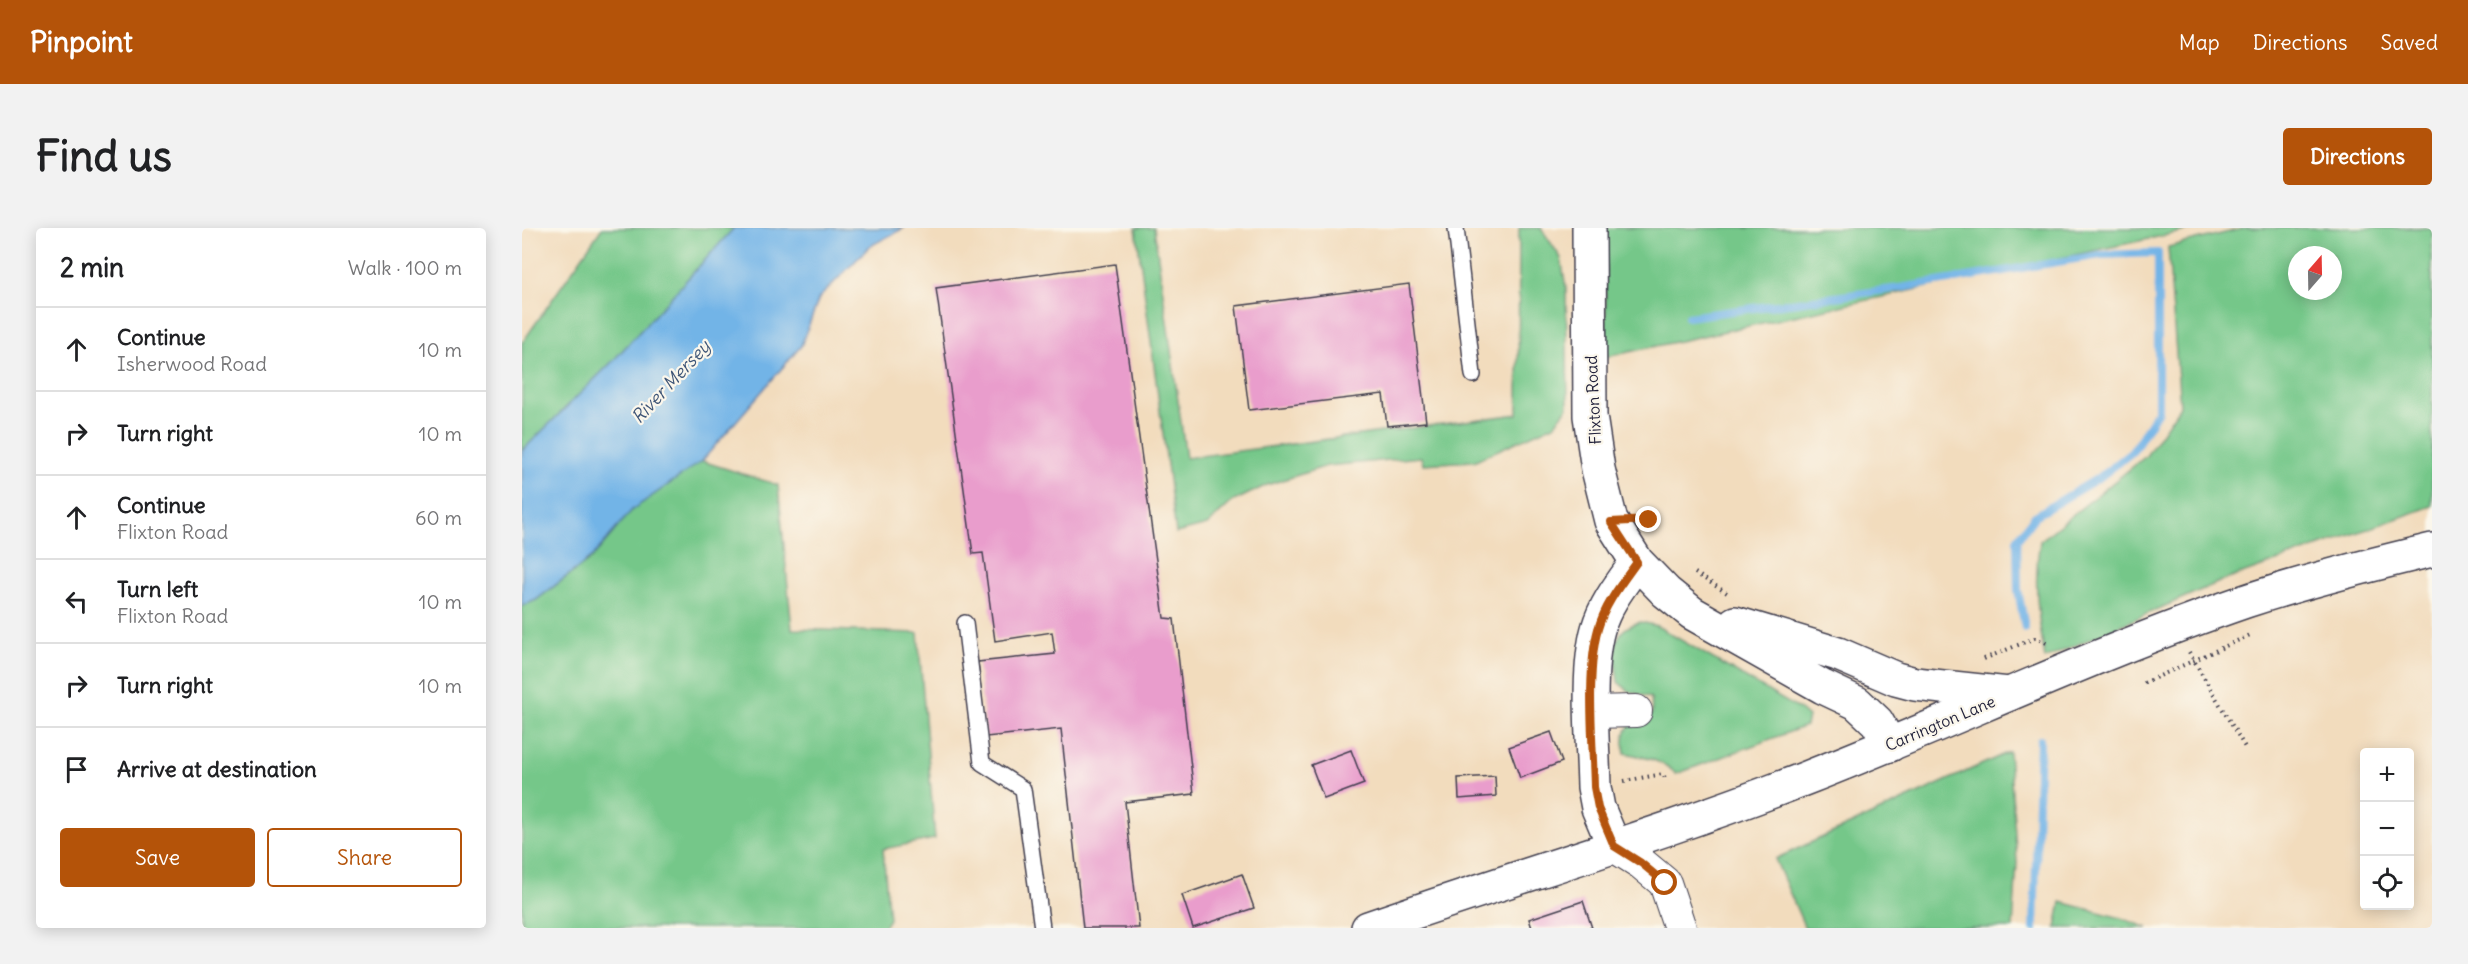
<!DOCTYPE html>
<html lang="en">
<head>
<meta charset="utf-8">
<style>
  body { margin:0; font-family:Delius,sans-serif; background:#f2f2f2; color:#202124 }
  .controls { position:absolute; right:18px; bottom:18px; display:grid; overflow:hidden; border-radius:6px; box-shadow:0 3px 15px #0003 }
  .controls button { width:54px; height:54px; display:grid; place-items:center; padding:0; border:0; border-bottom:2px solid #e0e0e0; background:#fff; color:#202124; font:30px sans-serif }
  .compass { position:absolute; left:1766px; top:18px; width:54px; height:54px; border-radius:50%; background:#fff; box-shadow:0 3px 15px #0003; rotate:20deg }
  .stop { position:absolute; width:18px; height:18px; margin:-14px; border:4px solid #b45309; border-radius:50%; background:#fff }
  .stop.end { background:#b45309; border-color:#fff; box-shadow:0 2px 6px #0008 }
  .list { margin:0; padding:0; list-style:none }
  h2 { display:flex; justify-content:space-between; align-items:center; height:78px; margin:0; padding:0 24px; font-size:26px }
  h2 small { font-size:20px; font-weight:400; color:#757577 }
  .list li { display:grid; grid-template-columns:39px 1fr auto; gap:18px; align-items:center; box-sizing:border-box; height:84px; padding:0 24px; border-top:2px solid #e0e0e0 }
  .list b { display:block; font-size:22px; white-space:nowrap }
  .list p { margin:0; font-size:20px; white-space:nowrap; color:#757577 }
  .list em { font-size:20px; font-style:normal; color:#757577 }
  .actions { display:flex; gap:12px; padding:18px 24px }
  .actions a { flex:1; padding:14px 0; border:2px solid #b45309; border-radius:6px; text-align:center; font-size:21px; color:#b45309 }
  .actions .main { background:#b45309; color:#fff }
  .icon { flex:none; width:33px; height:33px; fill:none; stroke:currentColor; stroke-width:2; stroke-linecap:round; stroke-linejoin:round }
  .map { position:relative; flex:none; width:1910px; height:700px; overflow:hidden; border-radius:6px }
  header { display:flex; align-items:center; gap:36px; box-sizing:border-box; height:84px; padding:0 30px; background:#b45309; color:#fff }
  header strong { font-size:28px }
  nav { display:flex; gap:33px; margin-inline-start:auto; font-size:21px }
  .intro { display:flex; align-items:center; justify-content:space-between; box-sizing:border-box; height:144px; padding:0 36px }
  h1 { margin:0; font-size:42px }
  .button { padding:15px 27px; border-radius:6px; background:#b45309; color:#fff; font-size:21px; font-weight:700 }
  main { display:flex; gap:36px; padding:0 36px }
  aside { flex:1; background:#fff; border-radius:6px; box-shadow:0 3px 15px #0003 }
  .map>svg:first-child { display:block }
</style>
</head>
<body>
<header>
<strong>Pinpoint</strong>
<nav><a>Map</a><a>Directions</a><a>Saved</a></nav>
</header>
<div class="intro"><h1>Find us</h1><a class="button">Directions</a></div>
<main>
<aside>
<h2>2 min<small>Walk · 100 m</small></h2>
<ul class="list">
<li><svg class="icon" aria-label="ahead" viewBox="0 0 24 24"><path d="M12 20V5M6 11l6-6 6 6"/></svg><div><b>Continue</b><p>Isherwood Road</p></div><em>10 m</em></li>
<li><svg class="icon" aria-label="right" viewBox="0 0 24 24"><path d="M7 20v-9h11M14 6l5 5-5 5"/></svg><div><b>Turn right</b></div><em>10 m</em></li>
<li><svg class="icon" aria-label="ahead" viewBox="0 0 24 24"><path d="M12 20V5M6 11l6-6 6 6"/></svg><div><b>Continue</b><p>Flixton Road</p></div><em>60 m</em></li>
<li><svg class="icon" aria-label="left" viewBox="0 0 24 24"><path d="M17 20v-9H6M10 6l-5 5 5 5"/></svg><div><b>Turn left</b><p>Flixton Road</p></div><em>10 m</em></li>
<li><svg class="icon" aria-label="right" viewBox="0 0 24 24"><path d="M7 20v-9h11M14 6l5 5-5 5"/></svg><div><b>Turn right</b></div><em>10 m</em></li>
<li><svg class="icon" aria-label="arrive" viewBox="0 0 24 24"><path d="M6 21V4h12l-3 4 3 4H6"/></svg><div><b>Arrive at destination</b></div></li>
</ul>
<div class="actions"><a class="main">Save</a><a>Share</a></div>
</aside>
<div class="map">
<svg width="1910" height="700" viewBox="0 0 1910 700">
  <rect width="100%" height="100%" fill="#fbf7ec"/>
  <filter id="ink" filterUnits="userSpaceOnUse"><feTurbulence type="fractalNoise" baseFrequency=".0167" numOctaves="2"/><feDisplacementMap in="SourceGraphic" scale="12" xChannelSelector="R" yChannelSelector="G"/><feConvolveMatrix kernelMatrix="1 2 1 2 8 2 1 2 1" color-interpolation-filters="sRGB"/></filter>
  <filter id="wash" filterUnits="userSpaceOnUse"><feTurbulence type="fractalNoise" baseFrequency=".008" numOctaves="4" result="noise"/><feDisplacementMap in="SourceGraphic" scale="24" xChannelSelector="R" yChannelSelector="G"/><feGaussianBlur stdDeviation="1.35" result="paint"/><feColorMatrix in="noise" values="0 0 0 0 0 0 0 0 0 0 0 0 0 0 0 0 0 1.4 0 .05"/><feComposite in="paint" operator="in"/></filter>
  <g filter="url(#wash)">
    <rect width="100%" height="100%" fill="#f2dcbd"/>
    <path fill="#74c789" stroke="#4b7462" stroke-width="1.5" fill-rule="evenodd" d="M80,0H212L90,134L0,223V115Z
      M614,0H632L664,230L996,186L997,0H1019L1039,30L1044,60L1046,179L1032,197L952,233L901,236L899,229L805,238L745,257L710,274L685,297L654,305Z
      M1083,0H1677L1084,129Z
      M1723,0H1910V278L1695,355L1523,431C1516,389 1511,355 1518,313L1624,228L1658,178L1646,19ZM1775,27H1811V63H1775Z
      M180,233L256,257L270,401L396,405L413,611L361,621L367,691L361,700H0V378L14,372L70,330L110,282Z
      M1119,394L1135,398L1277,481L1286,489L1284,498L1154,546C1141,532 1121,529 1103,525C1098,500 1109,493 1130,486L1129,470L1107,463L1096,454C1093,428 1086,401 1119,394Z
      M1487,524L1495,634L1491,700H1283L1253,631Z
      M1539,674L1599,690L1626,700H1534Z"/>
    <path fill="#72b4e7" stroke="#4a6b91" stroke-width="1.5" d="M212,0H382L348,18L297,70L279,118L180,233L110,282L70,329L14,372L0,378V223L90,134Z"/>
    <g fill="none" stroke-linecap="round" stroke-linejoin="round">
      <path stroke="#72b4e7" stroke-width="8" d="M1166,89L1378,60L1578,27L1636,25V183L1610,224L1578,249L1513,288L1495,312L1496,362L1503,400
        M1512,700L1518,512"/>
    </g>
    <g id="blocks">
      <path fill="#e99dcc" d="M593,36L642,390L652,391L672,566L603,574L617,700H561L539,501L464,509L456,434L533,426L530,404L473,413L461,325L451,326L414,60Z
        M887,56L904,194L865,198L861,166L727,182L714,78Z
        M1029,504L1040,534L998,550L987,519Z
        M829,522L842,556L802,571L789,537Z
        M973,548L974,568L937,571L936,550Z
        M720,646L732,680L671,700L660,667Z
        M1061,673L1070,700H1010L1007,691Z"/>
    </g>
  </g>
  <g filter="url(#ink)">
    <use href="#blocks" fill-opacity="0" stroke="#413e4e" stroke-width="1.5"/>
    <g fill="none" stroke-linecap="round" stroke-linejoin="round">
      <g stroke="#413e4e" stroke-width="18">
        <path id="lane" d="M934,0L951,147
          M443,395L460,535L501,561L520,700"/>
      </g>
      <g stroke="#413e4e" stroke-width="34">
        <path id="street" d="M1070,484L1114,483
          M1092,618L1119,635L1143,655L1158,700"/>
      </g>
      <g stroke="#413e4e" stroke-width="36">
        <path id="secondary" d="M1067,0L1068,188L1076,241L1089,293L1115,334L1144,364L1170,385L1301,459L1335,475L1355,494L1368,517
          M1213,395L1316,426L1374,451L1393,456L1487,466
          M1092,618L1076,580L1072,559C1071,513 1064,444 1076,401C1083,376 1100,355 1115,334"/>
      </g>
      <g stroke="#413e4e" stroke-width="36">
        <path id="primary" d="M846,700C993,649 1142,606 1287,549C1433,492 1575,424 1724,373C1785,353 1847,337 1910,322"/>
      </g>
      <path stroke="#413e4e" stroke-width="4" stroke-dasharray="1.5 4.5" stroke-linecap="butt" d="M1173,345L1205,365
        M1667,424L1724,521
        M1462,431L1513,410L1527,416
        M1622,455L1728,407
        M1102,553L1141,546L1144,552"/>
      <use href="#lane" stroke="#fff" stroke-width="15"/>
      <use href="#street" stroke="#fff" stroke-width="32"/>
      <use href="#secondary" stroke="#fff" stroke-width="33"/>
      <use href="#primary" stroke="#fff" stroke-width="33"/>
    </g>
  </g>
  <g fill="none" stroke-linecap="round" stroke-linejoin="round" filter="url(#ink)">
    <path stroke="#b45309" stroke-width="8" d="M1127,292L1089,294L1115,334C1100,355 1083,376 1076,401C1064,444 1071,514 1072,559L1076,580L1092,618L1119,635L1143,655"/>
  </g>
  <g text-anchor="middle" stroke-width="4.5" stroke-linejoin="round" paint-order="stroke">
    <g font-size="16" fill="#22223b" stroke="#fbf7ec">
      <text transform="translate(1071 172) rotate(-93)" y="6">Flixton Road</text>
      <text transform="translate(1418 495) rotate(-23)" y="6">Carrington Lane</text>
    </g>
    <g font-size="18" font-style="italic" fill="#3e5577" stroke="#fbf7ec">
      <text transform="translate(149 154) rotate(-47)" y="6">River Mersey</text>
    </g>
  </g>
</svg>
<div class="controls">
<button>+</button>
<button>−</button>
<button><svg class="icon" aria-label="locate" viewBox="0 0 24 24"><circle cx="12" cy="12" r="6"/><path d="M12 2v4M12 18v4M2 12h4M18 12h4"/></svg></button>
</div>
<svg class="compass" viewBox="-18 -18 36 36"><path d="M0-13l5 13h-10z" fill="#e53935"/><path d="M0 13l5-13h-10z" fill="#757577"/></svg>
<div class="stop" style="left:1143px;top:655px"></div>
<div class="stop end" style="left:1127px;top:292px"></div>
</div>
</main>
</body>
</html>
